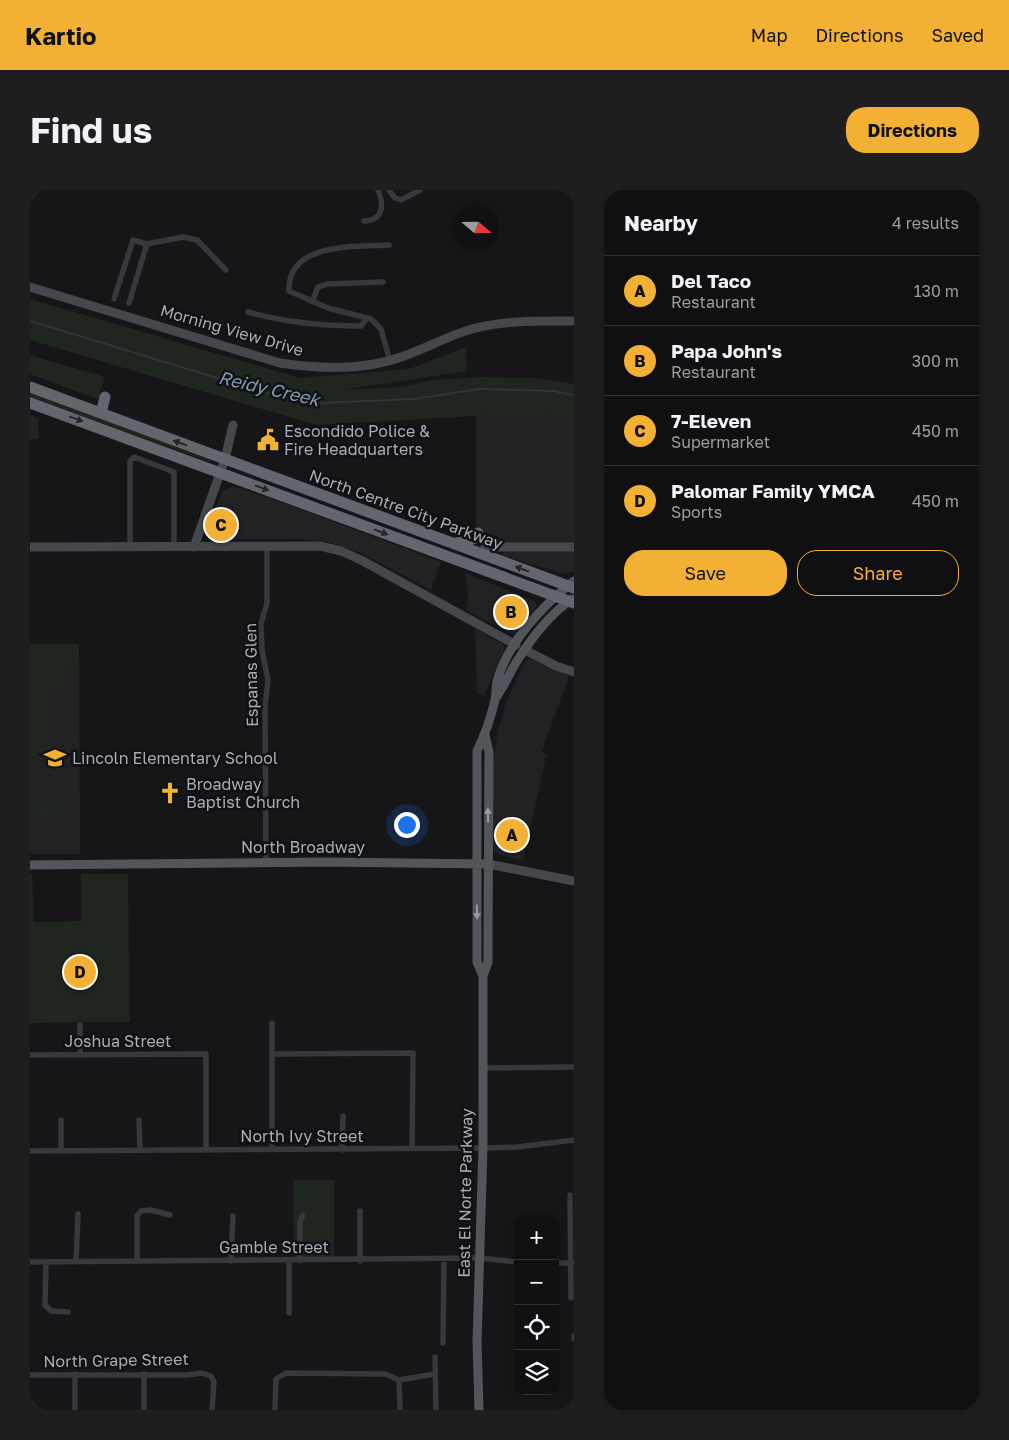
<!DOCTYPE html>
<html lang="en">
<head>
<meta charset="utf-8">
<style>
  body { margin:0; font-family:"Golos Text",sans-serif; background:#1e1e20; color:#f1f3f6 }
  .controls { position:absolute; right:15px; bottom:15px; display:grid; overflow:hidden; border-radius:10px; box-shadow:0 2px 8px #0003 }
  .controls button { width:45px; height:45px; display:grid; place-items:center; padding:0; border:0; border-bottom:1px solid #303032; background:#101012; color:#f1f3f6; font:25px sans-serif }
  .compass { position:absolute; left:424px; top:15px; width:45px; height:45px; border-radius:50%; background:#101012; box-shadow:0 2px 8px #0003; rotate:110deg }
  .you { position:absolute; left:376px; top:634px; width:18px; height:18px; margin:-12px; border:4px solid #fff; border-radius:50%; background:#1a73e8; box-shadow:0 0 0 8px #1a73e833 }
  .badge { display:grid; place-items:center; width:32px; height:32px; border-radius:50%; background:#f2b134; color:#111; font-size:16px; font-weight:700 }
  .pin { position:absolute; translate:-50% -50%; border:2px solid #fff; box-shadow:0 1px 5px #0006 }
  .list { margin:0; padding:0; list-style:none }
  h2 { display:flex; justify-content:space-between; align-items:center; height:65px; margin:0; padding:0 20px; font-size:21px }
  h2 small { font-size:16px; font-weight:400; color:#9c9d9f }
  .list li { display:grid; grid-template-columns:32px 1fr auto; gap:15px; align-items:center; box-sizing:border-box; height:70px; padding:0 20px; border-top:1px solid #303032 }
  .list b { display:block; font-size:19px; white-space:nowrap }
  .list p { margin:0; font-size:16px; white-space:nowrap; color:#9c9d9f }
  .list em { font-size:16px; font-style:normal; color:#9c9d9f }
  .actions { display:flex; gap:10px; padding:15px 20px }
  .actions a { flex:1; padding:11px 0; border:1px solid #f2b134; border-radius:20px; text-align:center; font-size:18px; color:#f2b134 }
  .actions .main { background:#f2b134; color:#111 }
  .icon { flex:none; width:28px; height:28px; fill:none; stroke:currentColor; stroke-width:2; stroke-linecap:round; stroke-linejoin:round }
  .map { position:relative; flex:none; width:544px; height:1220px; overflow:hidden; border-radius:20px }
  header { display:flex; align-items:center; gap:30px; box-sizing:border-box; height:70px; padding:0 25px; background:#f2b134; color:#111 }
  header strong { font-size:24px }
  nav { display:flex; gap:28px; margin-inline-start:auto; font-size:18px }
  .intro { display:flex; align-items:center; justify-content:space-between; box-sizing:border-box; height:120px; padding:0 30px }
  h1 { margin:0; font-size:35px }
  .button { padding:12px 22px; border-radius:20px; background:#f2b134; color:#111; font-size:18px; font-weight:700 }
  main { display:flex; gap:30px; padding:0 30px }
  aside { flex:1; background:#101012; border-radius:20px; box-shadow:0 2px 8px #0003 }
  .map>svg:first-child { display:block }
</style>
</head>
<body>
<header>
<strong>Kartio</strong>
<nav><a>Map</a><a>Directions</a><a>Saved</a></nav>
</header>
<div class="intro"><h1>Find us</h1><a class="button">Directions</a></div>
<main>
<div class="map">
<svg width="544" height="1220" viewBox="0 0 544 1220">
  <rect width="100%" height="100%" fill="#161618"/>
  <path fill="#222225" d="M481,223L517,225L544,230V357H455L446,354V226Z
    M203,296L254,313L411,372L401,400L329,362L299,352L273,349H181L177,343L192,301Z
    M473,361H544V381L534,384L473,366Z
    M435,383L504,411L507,414L505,419L487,442L481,444L436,420L438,405Z
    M445,439L473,454L475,459L454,506L447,503Z
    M0,454H49L50,664H0Z
    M500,469L539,486L512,561V563L517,564L493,671L469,665L463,659V572L468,541L476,512L495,471Z"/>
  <path fill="#1e261f" d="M0,109L270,188L379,179L436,157L437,181L312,200L371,197L405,190L452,187L503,188L544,194V231L517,225L446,226L286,235L0,150Z
    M0,165L75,187L68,209L0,184Z
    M0,202L182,270L181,272L0,208Z
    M0,225L8,228V249H0Z
    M0,454H49V479L34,480L35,500H21L20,506H17L21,571L0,572Z
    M23,603H29V623H20V613H24Z
    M2,616H16L19,628H4Z
    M0,684H2L4,732L51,731V684H98L100,832L0,833Z
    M263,990H304V1067L264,1068Z"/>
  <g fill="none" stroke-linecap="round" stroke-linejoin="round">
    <path stroke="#2c353c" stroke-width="2" d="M0,131L230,201L289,213L383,209L450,199L524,201L544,205"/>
    <path stroke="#37383d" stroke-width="5.5" d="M359,0L365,8L371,10L390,0
      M334,31C354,30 354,15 348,0
      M359,55C326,57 257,52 259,101L298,118L341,129L351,139L360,171
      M84,109L103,50L117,54L153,47L167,50L196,80
      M282,112L288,97L297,94L353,92
      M99,113L117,54
      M218,122C256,133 291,136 331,136L337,128
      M100,357V271L104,267L144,282V357
      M236,673L235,518L238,490L232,460L231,434L237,413V357
      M50,835V865
      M242,864L383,863L382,958
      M0,865L176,864V960
      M452,878L544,877
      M109,930L110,960
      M242,960V833
      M312,960L313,926
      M0,961L453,958L488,957L544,950
      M31,961V930
      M540,1005L541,1108
      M330,1021V1071
      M107,1071V1026L111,1021L121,1020L140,1025
      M201,1071L203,1026
      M259,1071V1123
      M270,1071V1032L273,1025
      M0,1072L449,1068L488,1072
      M16,1072L15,1115L21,1121L38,1122
      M46,1072L48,1024
      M525,1073H543
      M544,1146V1149
      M413,1153L414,1069
      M405,1167L406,1220
      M45,1184V1220
      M114,1184V1220
      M0,1185H156L172,1183L181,1186L184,1192L182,1220
      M369,1190L405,1184
      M369,1190L370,1220
      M245,1220L246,1189L256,1183L355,1184L369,1190"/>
    <path stroke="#45474d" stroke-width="9" d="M0,97L250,173C290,179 333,181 371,167C395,159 417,146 442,139C475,130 509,131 544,131
      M0,357L290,356L311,361L331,370L486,455
      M164,357L195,269L203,235
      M455,357H544
      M495,460L526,476L544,482
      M458,674L544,691"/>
    <path stroke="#53555c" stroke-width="9" d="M465,509C474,497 479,484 487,471C501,449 520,424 542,409
      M0,675L296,672L458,674
      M453,786L447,772V561C455,545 461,527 465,510C466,504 466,497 467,491C478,452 513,415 544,391
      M449,1220L447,1152L453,958V786L458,772V756L459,562L455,545"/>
    <path stroke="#63666e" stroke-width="11" d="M0,197L544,398
      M0,213L544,413
      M71,223L75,207
      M426,353L443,349L448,343"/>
  </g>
  <defs><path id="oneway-solid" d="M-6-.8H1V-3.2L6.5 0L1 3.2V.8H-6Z" transform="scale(1.25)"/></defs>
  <g fill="#26262a">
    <use href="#oneway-solid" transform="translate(46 229) rotate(20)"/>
    <use href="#oneway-solid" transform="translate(150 253) rotate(-159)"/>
    <use href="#oneway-solid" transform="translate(232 298) rotate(20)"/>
    <use href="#oneway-solid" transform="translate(351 342) rotate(21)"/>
    <use href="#oneway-solid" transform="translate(492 379) rotate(-159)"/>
  </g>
  <g fill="#979ba6">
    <use href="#oneway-solid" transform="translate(458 625) rotate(-91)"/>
    <use href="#oneway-solid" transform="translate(447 722) rotate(89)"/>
  </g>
  <defs>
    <g id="civic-bare" transform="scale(1.725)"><path d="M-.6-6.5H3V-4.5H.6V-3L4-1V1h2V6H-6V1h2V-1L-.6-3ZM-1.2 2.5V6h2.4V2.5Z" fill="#f2b134" stroke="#111113" stroke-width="2.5" paint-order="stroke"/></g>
    <g id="school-bare" transform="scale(1.725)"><path d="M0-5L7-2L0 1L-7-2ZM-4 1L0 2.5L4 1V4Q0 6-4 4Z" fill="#f2b134" stroke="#111113" stroke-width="2.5" paint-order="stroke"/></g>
    <g id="church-bare" transform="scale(1.725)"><path d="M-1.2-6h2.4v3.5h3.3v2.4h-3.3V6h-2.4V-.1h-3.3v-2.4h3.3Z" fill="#f2b134" stroke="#111113" stroke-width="2.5" paint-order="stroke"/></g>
  </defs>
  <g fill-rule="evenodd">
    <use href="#civic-bare" x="238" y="250"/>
    <use href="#school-bare" x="25" y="568"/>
    <use href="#church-bare" x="140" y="603"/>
  </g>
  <g text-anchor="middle" stroke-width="5" stroke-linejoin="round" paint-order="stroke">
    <g font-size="16" fill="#a8adb8" stroke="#111113">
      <text transform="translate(202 140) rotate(16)" y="6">Morning View Drive</text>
      <text transform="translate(376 319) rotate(20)" y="6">North Centre City Parkway</text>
      <text transform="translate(221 485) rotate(-91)" y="6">Espanas Glen</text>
      <text x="273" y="663">North Broadway</text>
      <text x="88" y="857">Joshua Street</text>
      <text x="272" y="952">North Ivy Street</text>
      <text transform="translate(435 1003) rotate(-89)" y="6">East El Norte Parkway</text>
      <text x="244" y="1063">Gamble Street</text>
      <text transform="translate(86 1170) rotate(-1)" y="6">North Grape Street</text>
    </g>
    <g font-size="16" fill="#a8adb8" stroke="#111113" text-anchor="start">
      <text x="254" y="247">Escondido Police &amp;<tspan x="254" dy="18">Fire Headquarters</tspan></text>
      <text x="42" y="574">Lincoln Elementary School</text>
      <text x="156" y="600">Broadway<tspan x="156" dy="18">Baptist Church</tspan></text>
    </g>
    <g font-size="18" font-style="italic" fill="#7f9bb3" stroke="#111113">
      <text transform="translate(239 199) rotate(13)" y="6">Reidy Creek</text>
    </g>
  </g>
</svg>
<div class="controls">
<button>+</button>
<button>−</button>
<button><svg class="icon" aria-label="locate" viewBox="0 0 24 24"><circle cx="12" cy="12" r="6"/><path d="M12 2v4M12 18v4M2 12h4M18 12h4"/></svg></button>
<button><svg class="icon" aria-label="layers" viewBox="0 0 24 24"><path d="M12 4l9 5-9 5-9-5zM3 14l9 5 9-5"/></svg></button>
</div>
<svg class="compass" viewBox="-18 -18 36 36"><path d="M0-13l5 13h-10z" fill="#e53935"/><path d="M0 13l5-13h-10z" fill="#9c9d9f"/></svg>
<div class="you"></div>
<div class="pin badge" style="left:482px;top:645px">A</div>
<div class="pin badge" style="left:481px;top:422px">B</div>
<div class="pin badge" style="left:191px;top:335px">C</div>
<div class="pin badge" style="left:50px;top:782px">D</div>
</div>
<aside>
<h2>Nearby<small>4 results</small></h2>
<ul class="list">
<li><span class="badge">A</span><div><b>Del Taco</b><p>Restaurant</p></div><em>130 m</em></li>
<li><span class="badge">B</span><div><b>Papa John's</b><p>Restaurant</p></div><em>300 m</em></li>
<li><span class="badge">C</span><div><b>7-Eleven</b><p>Supermarket</p></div><em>450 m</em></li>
<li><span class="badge">D</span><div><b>Palomar Family YMCA</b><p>Sports</p></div><em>450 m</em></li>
</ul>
<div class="actions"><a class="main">Save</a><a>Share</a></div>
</aside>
</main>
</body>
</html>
